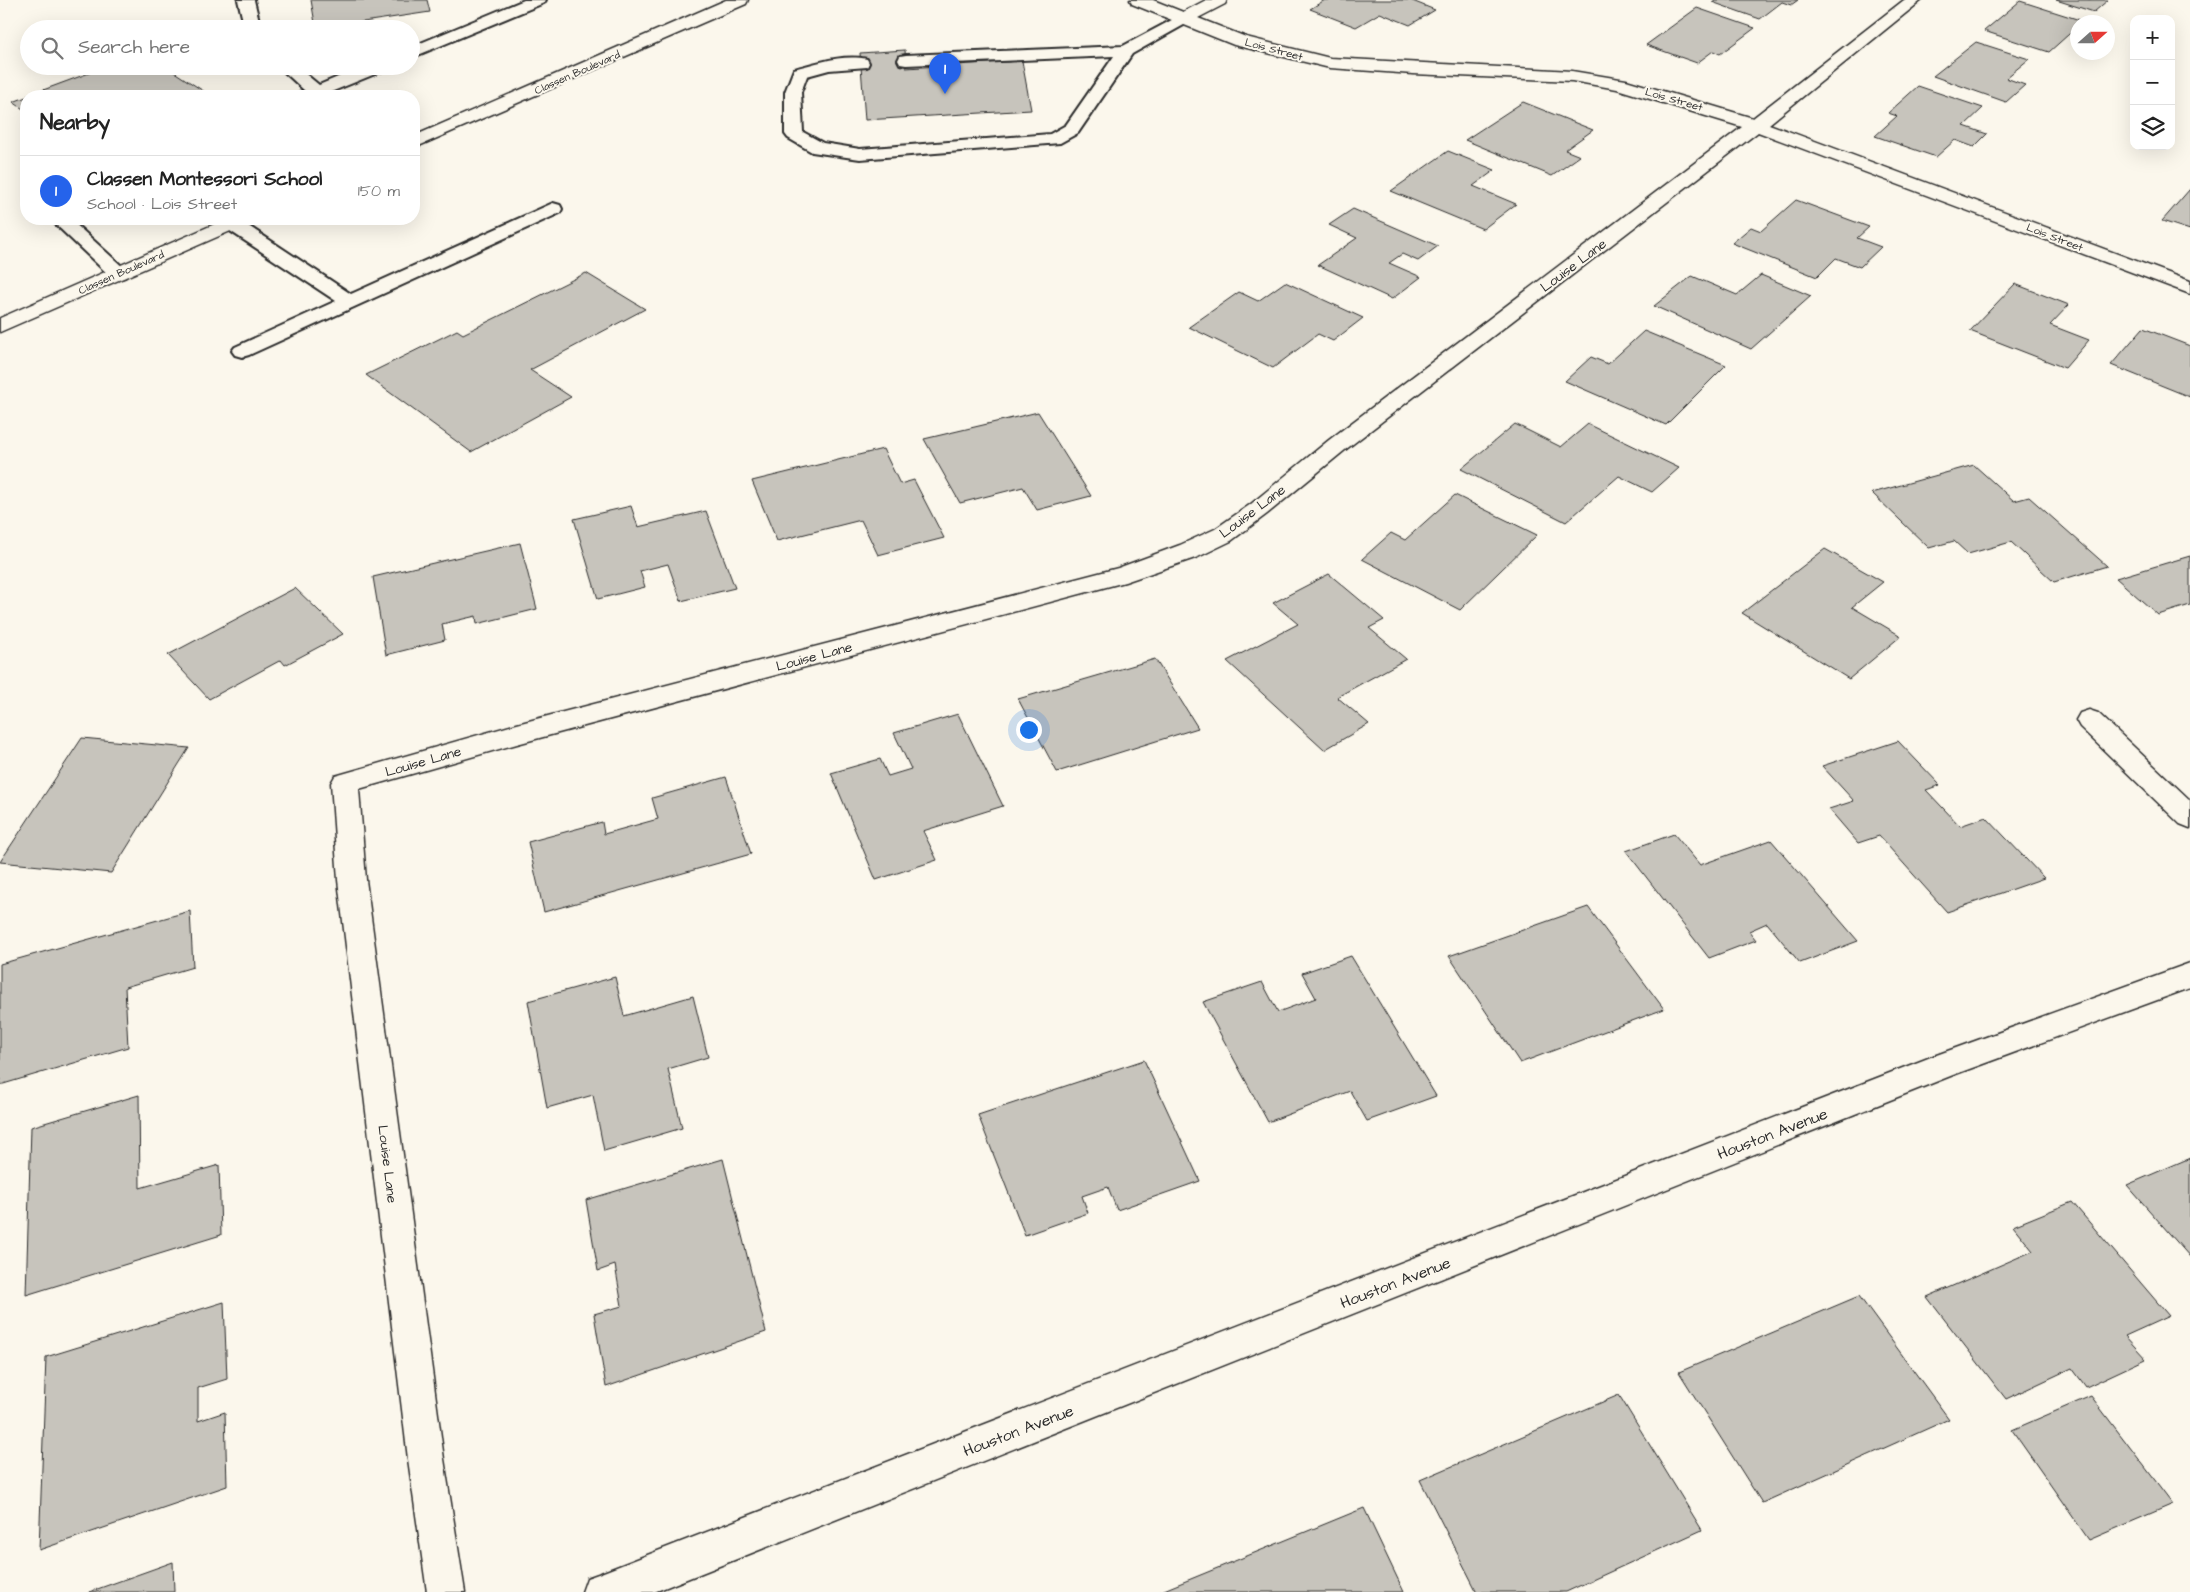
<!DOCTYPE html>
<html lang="en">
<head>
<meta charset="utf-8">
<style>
  body { margin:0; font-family:"Architects Daughter",sans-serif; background:#f2f2f2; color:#222 }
  .controls { position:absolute; right:15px; top:15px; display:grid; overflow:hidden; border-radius:10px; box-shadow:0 5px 20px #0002 }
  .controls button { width:45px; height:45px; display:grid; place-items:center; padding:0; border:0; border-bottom:1px solid #e0e0e0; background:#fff; color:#222; font:25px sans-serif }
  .compass { position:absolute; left:2070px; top:15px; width:45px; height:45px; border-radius:50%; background:#fff; box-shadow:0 5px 20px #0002; rotate:69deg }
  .you { position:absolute; left:1028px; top:729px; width:18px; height:18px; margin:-12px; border:4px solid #fff; border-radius:50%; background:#1a73e8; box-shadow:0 0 0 8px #1a73e833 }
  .badge { display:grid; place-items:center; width:32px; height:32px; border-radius:50%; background:#2563eb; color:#fff; font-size:16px; font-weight:700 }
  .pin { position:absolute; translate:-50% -41px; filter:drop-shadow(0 1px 2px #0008) }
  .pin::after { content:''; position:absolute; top:26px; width:18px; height:15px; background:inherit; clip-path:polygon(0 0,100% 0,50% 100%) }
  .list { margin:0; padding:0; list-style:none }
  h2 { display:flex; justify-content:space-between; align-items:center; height:65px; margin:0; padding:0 20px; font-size:21px }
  h2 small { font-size:16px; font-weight:400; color:#767676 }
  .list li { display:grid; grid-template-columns:32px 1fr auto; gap:15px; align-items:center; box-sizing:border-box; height:70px; padding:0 20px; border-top:1px solid #e0e0e0 }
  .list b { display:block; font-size:19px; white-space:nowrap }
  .list p { margin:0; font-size:16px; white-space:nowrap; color:#767676 }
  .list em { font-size:16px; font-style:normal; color:#767676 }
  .icon { flex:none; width:28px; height:28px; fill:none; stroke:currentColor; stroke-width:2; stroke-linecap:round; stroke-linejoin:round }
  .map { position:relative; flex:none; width:2190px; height:1592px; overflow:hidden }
  .search { position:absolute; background:#fff; box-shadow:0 5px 20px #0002; left:20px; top:20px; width:400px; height:55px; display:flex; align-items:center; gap:12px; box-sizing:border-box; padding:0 18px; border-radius:28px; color:#767676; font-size:19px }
  .panel { position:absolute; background:#fff; box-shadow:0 5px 20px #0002; left:20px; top:90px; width:400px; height:135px; border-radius:20px }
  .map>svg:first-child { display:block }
</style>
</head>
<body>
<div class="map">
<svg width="2190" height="1592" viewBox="0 0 2190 1592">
  <rect width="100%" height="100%" fill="#fbf7ec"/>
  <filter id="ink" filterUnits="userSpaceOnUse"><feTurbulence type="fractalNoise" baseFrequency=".02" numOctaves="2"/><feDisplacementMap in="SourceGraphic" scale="10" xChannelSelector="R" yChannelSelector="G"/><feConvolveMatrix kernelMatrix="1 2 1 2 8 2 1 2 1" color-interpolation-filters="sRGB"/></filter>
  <g filter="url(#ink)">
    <path fill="#c7c4bc" stroke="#2b2b2b" d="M311,0H427L430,12L316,29Z
      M1325,0H1410L1435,10L1410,25L1380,13L1356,27L1310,9Z
      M1715,0H1798L1791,5L1782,2L1760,19L1712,2Z
      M2056,0H2108L2094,12Z
      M2020,1L2083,21L2078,22V26L2049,52L1984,31Z
      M1697,8L1755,28L1720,54L1713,51L1697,63L1646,45Z
      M1976,42L2029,59L2006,78L2025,85L2006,102L1933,76Z
      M905,50L906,68L1022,61L1031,110L865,120L860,53Z
      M108,66H165L208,94L201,96H27Z
      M1918,86L1983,108L1964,126L1987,134L1974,147L1955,140L1936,157L1875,136L1897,116L1888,113Z
      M26,97V111L13,102Z
      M1523,102L1593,130L1565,150L1580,156L1552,176L1465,140Z
      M1448,151L1495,170L1473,186L1516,204L1483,229L1391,191Z
      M2190,189V230L2162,221Z
      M1796,200L1869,227L1857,238L1881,247L1860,267L1836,258L1817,277L1732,243L1751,227L1761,231Z
      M1353,209L1438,246L1418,261L1402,254L1389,263L1421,277L1392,299L1318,265L1357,238L1329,225Z
      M586,273L645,309L530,370L571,397L471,452L366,375L457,330L463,334Z
      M1761,275L1811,296L1751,349L1654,306L1692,276L1737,295Z
      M1285,282L1363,318L1333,341L1318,334L1273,368L1189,327L1239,292L1258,301Z
      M2015,284L2069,305L2050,325L2089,340L2065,368L1970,331Z
      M2143,328L2190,346V397L2111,365Z
      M1644,331L1726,365L1666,425L1565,381L1591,357L1608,364Z
      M1038,412L1091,496L1037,510L1023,487L960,503L924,439Z
      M1515,424L1561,447L1588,424L1679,468L1652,492L1619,476L1566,522L1461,469Z
      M883,449L900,484L914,480L944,538L878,555L861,520L777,541L752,481Z
      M1974,465L2014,501L2029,497L2107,566L2054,582L2011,542L1968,554L1954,541L1929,548L1872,493Z
      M1455,495L1537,535L1460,610L1362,559L1391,533L1405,540Z
      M631,506L638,527L706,511L735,588L681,601L668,564L640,571L645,587L598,599L574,519Z
      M520,543L537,609L477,624L476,616L442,624L445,640L386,655L373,577Z
      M1825,549L1883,582L1852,607L1901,636L1849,679L1742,613Z
      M2190,556V605L2158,615L2116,578Z
      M1329,574L1384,620L1369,628L1406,659L1337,697L1369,724L1324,750L1227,661L1298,624L1273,603Z
      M295,588L343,634L285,665L281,660L209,699L168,655Z
      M1155,659L1198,728L1057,772L1018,699Z
      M958,714L1003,806L923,831L937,860L876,880L831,773L880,759L888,776L911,769L894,733Z
      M82,738L189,748L111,873L0,862Z
      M1898,741L1940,785L1926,790L1960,826L1986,817L2044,878L1947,912L1879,836L1858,843L1829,809L1854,801L1822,766Z
      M726,777L751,854L544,912L528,842L602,822L604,834L658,819L652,798Z
      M1674,834L1700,865L1771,840L1858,941L1800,963L1767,923L1749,931L1756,940L1709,958L1626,851Z
      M1588,907L1664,1009L1520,1063L1449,956Z
      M190,911L193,967L125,987L128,1047L0,1085V964Z
      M1351,956L1436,1096L1367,1121L1350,1091L1268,1122L1203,1002L1262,982L1278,1012L1316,998L1302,973Z
      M615,977L624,1016L693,996L708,1057L668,1069L682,1128L604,1151L593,1095L547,1108L528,1001Z
      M1144,1060L1200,1181L1117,1210L1108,1187L1082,1196L1088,1213L1025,1235L978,1115Z
      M139,1095L140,1188L219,1165L221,1235L26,1295L31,1127Z
      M2190,1158V1257L2127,1185Z
      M723,1159L766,1332L606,1387L594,1314L622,1306L615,1265L598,1271L586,1200Z
      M2072,1202L2169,1316L2125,1336L2146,1359L2086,1387L2072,1368L2006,1399L1927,1297L2033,1251L2013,1226Z
      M1859,1296L1949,1419L1762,1503L1679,1372Z
      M224,1302L227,1379L198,1388V1421L225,1412L227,1486L39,1550L46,1357Z
      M1619,1395L1702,1530L1566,1592H1477L1420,1480Z
      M2091,1396L2173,1504L2089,1540L2012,1430Z
      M1364,1508L1404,1592H1159Z
      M173,1562L174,1592H89Z"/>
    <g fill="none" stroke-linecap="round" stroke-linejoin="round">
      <g stroke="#2b2b2b" stroke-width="4">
        <path id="lane" d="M238,0H254L261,29H245Z
          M524,0H546L544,3L411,58V47Z
          M1185,13L1191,15L1193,18L1191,21L1132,54L1078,133L1060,143L860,159L812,152L788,138L785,134V92L794,69C817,63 843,54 867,59L869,63L867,67L829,70L807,76L801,92L803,132L823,143L860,149L1050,134L1066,125L1114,56L906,65L900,64L898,60L900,56L906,55L1123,46Z
          M278,66H296L319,85L364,66H387L385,70L321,96H298L300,92L305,91Z
          M553,203L560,205L562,209L560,213L249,355L242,357L235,355L232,351L235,347L336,301L224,227L222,223L224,219H238L351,294Z
          M50,219H70L125,269L128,273L125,277L118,279L111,277Z"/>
      </g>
      <g stroke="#2b2b2b" stroke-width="3">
        <path id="street" d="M1130,0H1153L1183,12L1206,0H1227L1225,4L1198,18L1246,37L1330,58L1572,71L1626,80L1753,118L1904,0H1922L1769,124L2190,281V294L1758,132L1345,450L1267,514L1231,541L1198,557L1125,582L517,744L359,789L366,880L444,1459L465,1592H427L408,1459L338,880L331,783L335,776L517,724L1118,568L1180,545L1215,529L1251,504L1329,440L1742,127L1617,89L1572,81L1413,74L1330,68L1234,45L1132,4Z
          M2089,710L2098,713L2190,800V828L2180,824L2080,727L2076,720L2080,713Z
          M2190,963V988L1953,1075L654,1592H582L587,1578L601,1573L1931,1057Z"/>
      </g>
      <g stroke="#2b2b2b" stroke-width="3">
        <path id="secondary" d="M726,0H748L746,4L414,148V136Z
          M226,219H252L249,223L0,332V318Z"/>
      </g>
      <use href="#lane" fill="#fbf7ec" fill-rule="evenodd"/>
      <use href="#street" fill="#fbf7ec" fill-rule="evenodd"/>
      <use href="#secondary" fill="#fbf7ec" fill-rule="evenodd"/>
    </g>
  </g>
  <g text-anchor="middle" stroke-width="4" stroke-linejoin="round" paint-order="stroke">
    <g font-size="11" fill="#2b2b2b" stroke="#fbf7ec">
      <text transform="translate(1274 49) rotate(15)" y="4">Lois Street</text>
      <text transform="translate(577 72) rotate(-24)" y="4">Classen Boulevard</text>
      <text transform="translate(1674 99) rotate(16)" y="4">Lois Street</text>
      <text transform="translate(2055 237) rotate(21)" y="4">Lois Street</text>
      <text transform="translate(121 272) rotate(-24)" y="4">Classen Boulevard</text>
    </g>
    <g font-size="14" fill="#2b2b2b" stroke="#fbf7ec">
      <text transform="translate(1573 265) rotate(-37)" y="5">Louise Lane</text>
      <text transform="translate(1252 511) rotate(-37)" y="5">Louise Lane</text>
      <text transform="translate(814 656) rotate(-15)" y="5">Louise Lane</text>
      <text transform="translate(423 761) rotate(-16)" y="5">Louise Lane</text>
      <text transform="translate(388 1164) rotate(83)" y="5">Louise Lane</text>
    </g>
    <g font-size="16" fill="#2b2b2b" stroke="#fbf7ec">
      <text transform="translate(1772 1133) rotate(-21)" y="6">Houston Avenue</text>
      <text transform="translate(1395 1282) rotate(-21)" y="6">Houston Avenue</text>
      <text transform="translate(1018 1430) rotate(-21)" y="6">Houston Avenue</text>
    </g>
  </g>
</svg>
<div class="controls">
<button>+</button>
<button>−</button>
<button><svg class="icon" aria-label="layers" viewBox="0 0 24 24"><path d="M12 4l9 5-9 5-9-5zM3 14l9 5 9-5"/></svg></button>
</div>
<svg class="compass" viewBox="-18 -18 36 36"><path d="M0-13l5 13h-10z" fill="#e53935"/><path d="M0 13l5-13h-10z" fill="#767676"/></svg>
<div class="you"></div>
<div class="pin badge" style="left:945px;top:94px">1</div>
<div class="search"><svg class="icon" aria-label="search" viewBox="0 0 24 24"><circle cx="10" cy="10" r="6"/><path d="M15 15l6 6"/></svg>Search here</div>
<section class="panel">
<h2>Nearby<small></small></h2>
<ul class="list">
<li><span class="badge">1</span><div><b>Classen Montessori School</b><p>School · Lois Street</p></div><em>150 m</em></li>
</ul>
</section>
</div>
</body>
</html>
